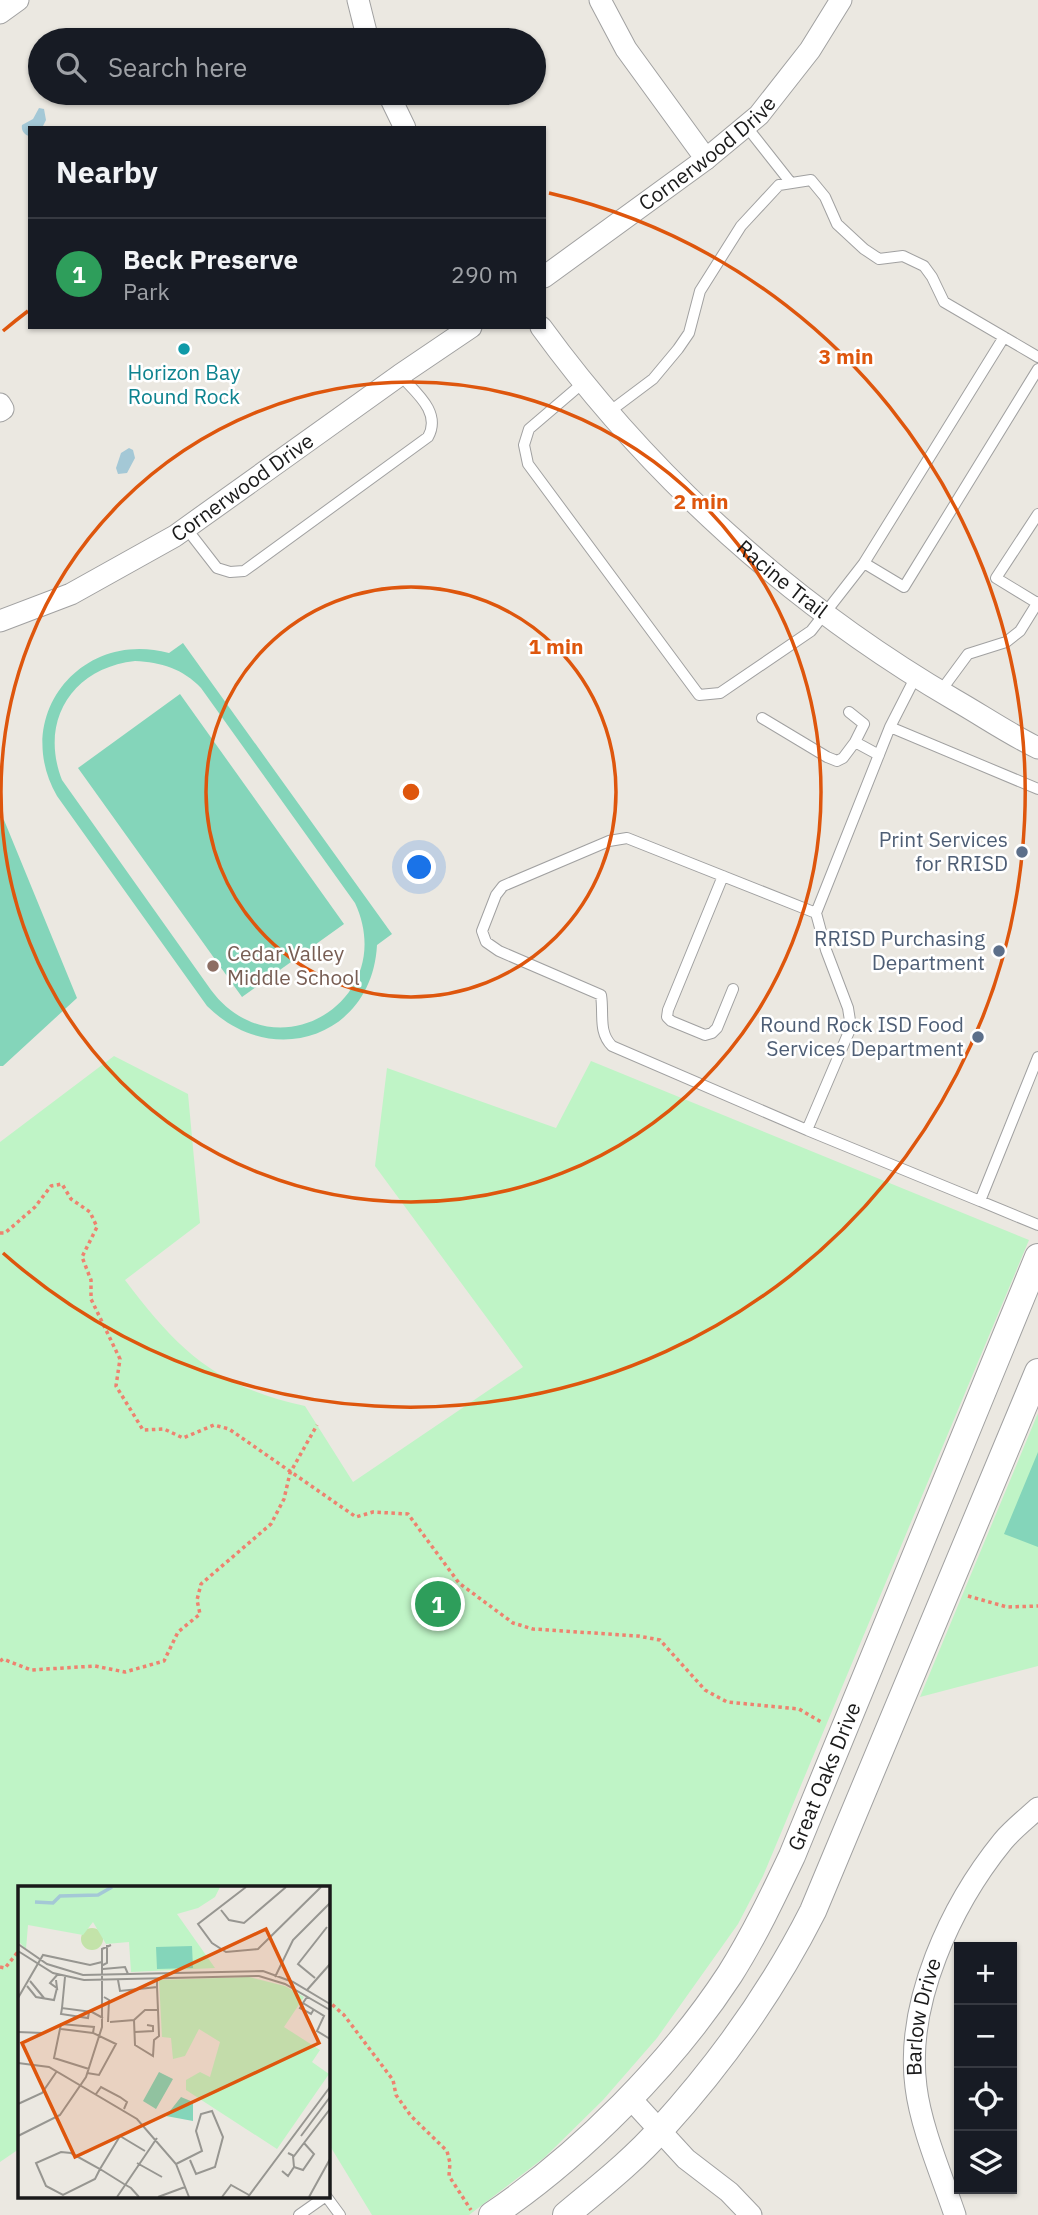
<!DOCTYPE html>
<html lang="en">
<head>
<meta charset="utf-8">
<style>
  body { margin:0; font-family:"IBM Plex Sans",sans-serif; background:#242831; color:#f1f3f6 }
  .controls { position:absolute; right:21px; bottom:21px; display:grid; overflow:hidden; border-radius:0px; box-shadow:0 2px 5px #0004 }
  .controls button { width:63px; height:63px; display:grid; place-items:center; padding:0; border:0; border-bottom:2px solid #363941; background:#171b24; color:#f1f3f6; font:35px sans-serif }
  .you { position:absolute; left:420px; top:868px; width:24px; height:24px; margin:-18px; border:5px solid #fff; border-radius:50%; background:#1a73e8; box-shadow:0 0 0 10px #1a73e833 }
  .badge { display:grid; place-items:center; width:46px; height:46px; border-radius:50%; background:#d93025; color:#fff; font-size:23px; font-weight:700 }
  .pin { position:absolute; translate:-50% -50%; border:4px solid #fff; box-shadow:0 2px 7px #0006 }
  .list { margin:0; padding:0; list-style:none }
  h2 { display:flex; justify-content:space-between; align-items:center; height:91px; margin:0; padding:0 28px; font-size:30px }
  h2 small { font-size:23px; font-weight:400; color:#9ea1a6 }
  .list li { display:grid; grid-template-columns:46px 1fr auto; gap:21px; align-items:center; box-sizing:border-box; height:112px; padding:0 28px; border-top:2px solid #363941 }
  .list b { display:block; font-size:26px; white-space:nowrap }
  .list p { margin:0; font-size:23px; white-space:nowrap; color:#9ea1a6 }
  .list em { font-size:23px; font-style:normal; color:#9ea1a6 }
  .icon { flex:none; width:38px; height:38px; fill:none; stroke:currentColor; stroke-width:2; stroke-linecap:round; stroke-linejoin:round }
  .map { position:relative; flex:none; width:1038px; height:2215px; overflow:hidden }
  .search { position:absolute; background:#171b24; box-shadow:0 2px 5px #0004; left:28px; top:28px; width:518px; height:77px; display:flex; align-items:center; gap:18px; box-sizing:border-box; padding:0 24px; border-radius:38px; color:#9ea1a6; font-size:26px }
  .panel { position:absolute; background:#171b24; box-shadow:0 2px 5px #0004; left:28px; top:126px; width:518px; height:203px; border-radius:0px }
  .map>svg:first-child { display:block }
</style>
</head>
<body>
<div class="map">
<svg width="1038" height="2215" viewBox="0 0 1038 2215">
  <rect width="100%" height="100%" fill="#ebe8e1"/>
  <path fill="#bff4c6" d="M114,1056L188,1094L200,1223L125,1280C178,1350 216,1387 305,1406L353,1482L523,1367L375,1166L387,1068L556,1128L591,1061L1029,1240L763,1876L738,1924L657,2038L603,2100L545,2157L469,2215H372L327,2141V1888H19V2149L0,2162V1142Z
    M1038,1413V1666L920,1697Z"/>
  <path fill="#84d5ba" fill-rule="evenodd" d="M183,643L392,934L377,945C372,1038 271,1070 207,1006L57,796C11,716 81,629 169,653ZM135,661C161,662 183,669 201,688L355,903C400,1000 275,1076 211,990L62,780C39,721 72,668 135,661Z
    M180,694L344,924L242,997L78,768Z
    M0,818L4,820L77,998L3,1066H0Z
    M1038,1452V1547L1004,1534Z"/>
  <path fill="#a4c8d6" d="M39,108L44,109L46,120L42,128H30V136C24,135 21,130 22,125L33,119Z
    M129,448L133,450L135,458L127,473L118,474L116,468L121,453Z"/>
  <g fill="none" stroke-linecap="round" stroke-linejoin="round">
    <g stroke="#a1a1a1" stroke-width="12">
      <path id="service" d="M746,126L791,183
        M584,382L529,429L524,445L528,464L699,695L720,693L811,631L864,563L904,587L1038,369
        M609,412L653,379L678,349L689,333L700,291L741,226L779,185L811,180L825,197L837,224L864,249L879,259L903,256L924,266L932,277L944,302L1038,357
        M186,528L217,568L230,572L244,571L428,437C442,412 415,392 400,375
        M864,563L1004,337
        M1037,603L996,578L1038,514
        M916,676L890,727L1038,789
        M940,692L968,654L1006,642L1020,631L1038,602
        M849,712L864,724L855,742
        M762,718L827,757L837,761L843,758L855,742L879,755
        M890,727L816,913L826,950L848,1008L851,1027L807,1130L980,1201
        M723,876L668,1010L667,1017L671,1021L705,1035L712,1033L717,1028L733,989
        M1038,1057L980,1201L1038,1225
        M807,1130L612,1046C598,1032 604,1014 601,995L499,951L486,942L482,931L496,895L503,886L609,841L627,838L816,913
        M299,2215L326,2196L340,2215"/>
    </g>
    <g stroke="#a1a1a1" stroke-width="23">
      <g id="minor">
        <path d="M358,0L368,40"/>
        <path d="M600,0L626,49L706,159"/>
        <path d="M0,13L18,0"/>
        <path d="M388,93L405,128"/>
        <path id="s1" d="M544,277L706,159L759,115L810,50L841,0"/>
        <path id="s2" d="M541,327C651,478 794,606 955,700C983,716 1009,734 1038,748"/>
        <path d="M0,404L3,409L0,411"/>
        <path id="s3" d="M0,621L71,594L175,536L400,375L471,327"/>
        <path d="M630,2098L686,2159L729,2192L751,2215"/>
        <path id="s4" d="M955,2215C942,2176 921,2128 916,2087C905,2003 951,1905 1003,1841C1013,1829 1026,1819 1038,1808"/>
      </g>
    </g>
    <g stroke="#a1a1a1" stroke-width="28">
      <g id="tertiary">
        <path id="s5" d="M492,2215C581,2155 672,2063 730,1974C754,1936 773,1896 792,1856L1038,1257"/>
        <path d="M566,2215C598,2188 633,2161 661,2129C721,2063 773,1990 813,1911L1038,1372"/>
      </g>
    </g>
    <path stroke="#ee826f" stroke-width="3.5" stroke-dasharray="3.5 3.5" stroke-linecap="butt" d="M0,1233H5L35,1207L51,1186L62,1184L71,1199L90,1212L97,1227L82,1257L91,1280V1299L120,1359L116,1386L143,1430L164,1429L183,1438L214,1425L229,1429L356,1517L373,1512L408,1514L459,1583L513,1623L533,1629L638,1636L660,1640L705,1690L727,1702L799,1709L823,1723
      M968,1596L1007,1607L1038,1606
      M0,1661L3,1659L31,1670L95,1666L125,1672L164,1661L178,1632L200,1614L197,1600L201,1584L271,1524L284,1499L290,1473L317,1425
      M0,1967L5,1968L17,1953L19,1952
      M327,2000L344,2015L393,2080L396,2095L411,2116L447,2151L450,2163L449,2176L471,2210"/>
    <use href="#service" stroke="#fff" stroke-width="10"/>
    <use href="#minor" stroke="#fff" stroke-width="21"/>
    <use href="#tertiary" stroke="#fff" stroke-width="26"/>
  </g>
  <g fill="none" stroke="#de560d" stroke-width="3.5">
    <circle cx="411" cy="792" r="205"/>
    <circle cx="411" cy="792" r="410"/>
    <path d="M3 331A615 615 0 0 1 28 311M549 193A615 615 0 1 1 3 1253"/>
  </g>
  <circle fill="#0f9aa8" stroke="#fff" stroke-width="2.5" cx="184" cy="349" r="7"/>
  <g fill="#5c6f8a" stroke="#fff" stroke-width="2.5">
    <circle cx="1022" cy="852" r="7"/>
    <circle cx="999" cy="951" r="7"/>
    <circle cx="978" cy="1037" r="7"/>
  </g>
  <circle fill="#8d6e63" stroke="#fff" stroke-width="2.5" cx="213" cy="966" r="7"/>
  <g text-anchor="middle" stroke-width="5" stroke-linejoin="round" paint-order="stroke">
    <g font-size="21" fill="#1a1a1a" stroke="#fff">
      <text dy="7" stroke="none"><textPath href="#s1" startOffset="205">Cornerwood Drive</textPath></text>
      <text dy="7" stroke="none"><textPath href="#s3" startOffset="278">Cornerwood Drive</textPath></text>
      <text dy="7" stroke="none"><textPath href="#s2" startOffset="350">Racine Trail</textPath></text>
      <text dy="7" stroke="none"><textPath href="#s5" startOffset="560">Great Oaks Drive</textPath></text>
      <text dy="7" stroke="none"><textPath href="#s4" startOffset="205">Barlow Drive</textPath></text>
    </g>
    <g font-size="21" fill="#0d838f" stroke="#fff">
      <text x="184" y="380">Horizon Bay<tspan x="184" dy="24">Round Rock</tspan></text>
    </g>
    <g font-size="21" fill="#4e5e75" stroke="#fff" text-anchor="end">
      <text x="1008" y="847">Print Services<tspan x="1008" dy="24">for RRISD</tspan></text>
      <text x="985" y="946">RRISD Purchasing<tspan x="985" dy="24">Department</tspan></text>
      <text x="964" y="1032">Round Rock ISD Food<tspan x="964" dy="24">Services Department</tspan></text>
    </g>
    <g font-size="21" fill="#785e54" stroke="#fff" text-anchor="start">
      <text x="227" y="961">Cedar Valley<tspan x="227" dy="24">Middle School</tspan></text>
    </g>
  </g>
  <g transform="translate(18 1886)">
    <rect width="312" height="312" fill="#ebe8e1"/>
    <path d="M63 53a11 11 0 1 1 22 0a11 11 0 1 1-22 0Z" fill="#c3e3a9"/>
    <path d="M0,1H202L197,11L180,22L159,28L197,82L113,86L111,56L88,58L75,36L65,49L10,39L8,63L0,55ZM231,91L267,100L286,111L266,141L302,164L294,176L311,188L259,263L168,204V194L182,186L192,191L202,156L181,143L167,170L155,173L153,152L144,151L141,94Z" fill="#bff4c6"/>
    <path d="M174,60L175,82L139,83L138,61ZM141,186L155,193L138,223L125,215ZM163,211L175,216V235L148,230Z" fill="#84d5ba"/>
    <path fill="none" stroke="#a4c8d6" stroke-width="3.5" d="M17,16L35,17L42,10L80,9L94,1"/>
    <path fill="none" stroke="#979691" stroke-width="2" d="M228,1L180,38L194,57L208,66L240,63L303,1M203,24L211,34L226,37L268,1M0,58L29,78L65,89L245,85L275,96L312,118M0,65L35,87L66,94L241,90L267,98L312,124M85,79L89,77V59M85,83L107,81L110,88M257,91L275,54L312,17M297,92L280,78L309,41M38,94L39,102L32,97L40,88M100,94L102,105L139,101V92M12,95L26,112M9,100L18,111L36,114L39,102M289,104L312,78M86,111L91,114L90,136M289,111L285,117L306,130L299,145L312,153M0,112L25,69L72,79L84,76M285,117L282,122L293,128L296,123M44,122L47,91M71,126L70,132L43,128L44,122L74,126L85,132M116,134L117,159L135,170L136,154L141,150L140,124M92,136L116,134L127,124H140L139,101M43,143L75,147M0,146L25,147M117,146L135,145V140L129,139M0,177L31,181L119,233L158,278L171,311M69,187L81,189L98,158L75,147L76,141L43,138L36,172L71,183M78,208L83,201L102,211L109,216L106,223M0,218L24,207L39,185M0,250L42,229L68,191L84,141V63L93,59M283,250L312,211M270,267L276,270L312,223M119,277L144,291M158,278L184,265L178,245L183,228L194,225L205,251L197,281L178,288L172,274M276,281L285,284L296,268L286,257M264,285L270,290L276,281L275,270M99,311L139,252M121,311L113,302L106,298L82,283L53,267L43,266L18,277L28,300L45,309L77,293L82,283L102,250L127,265M140,311L167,301M204,311L213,299L231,309M230,311L312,201M291,311L312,273"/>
    <path fill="#de560d" fill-opacity="0.15" stroke="#de560d" stroke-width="3.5" d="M248,43L301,157L57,271L4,157Z"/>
    <rect width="312" height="312" fill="none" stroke="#1a1a1a" stroke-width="3.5"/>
  </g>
  <circle cx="411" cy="792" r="10" fill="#de560d" stroke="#fff" stroke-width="3.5"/>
  <g font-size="21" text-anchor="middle" font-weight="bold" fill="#de560d" stroke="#fff" stroke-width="5" stroke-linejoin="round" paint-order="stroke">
    <text x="846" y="364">3 min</text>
    <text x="701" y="509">2 min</text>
    <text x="556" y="654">1 min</text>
  </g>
</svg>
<div class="controls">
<button>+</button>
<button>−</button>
<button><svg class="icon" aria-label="locate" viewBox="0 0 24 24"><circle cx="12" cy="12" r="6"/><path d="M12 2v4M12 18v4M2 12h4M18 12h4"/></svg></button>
<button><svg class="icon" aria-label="layers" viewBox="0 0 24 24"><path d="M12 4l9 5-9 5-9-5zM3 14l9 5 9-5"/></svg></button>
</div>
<div class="you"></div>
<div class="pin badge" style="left:438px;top:1604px;background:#2e9e5b">1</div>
<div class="search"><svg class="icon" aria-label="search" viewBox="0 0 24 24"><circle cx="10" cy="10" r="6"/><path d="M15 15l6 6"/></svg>Search here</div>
<section class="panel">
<h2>Nearby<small></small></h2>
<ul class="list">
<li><span class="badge" style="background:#2e9e5b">1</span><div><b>Beck Preserve</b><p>Park</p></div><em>290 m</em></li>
</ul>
</section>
</div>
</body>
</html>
